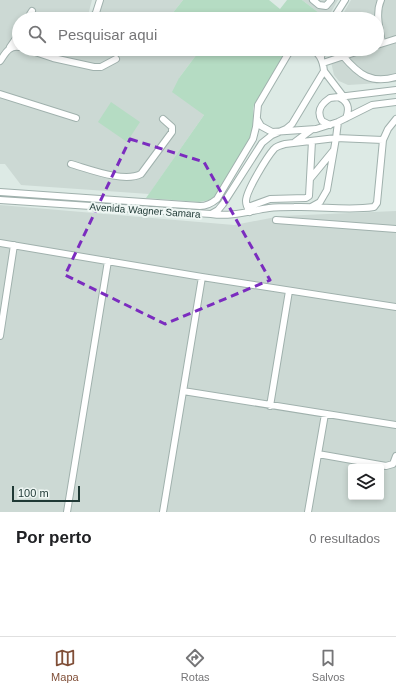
<!DOCTYPE html>
<html lang="pt">
<head>
<meta charset="utf-8">
<style>
  body { margin:0; font-family:Helvetica,sans-serif; background:#f6f6f6; color:#202124 }
  .controls { position:absolute; right:12px; bottom:12px; display:grid; overflow:hidden; border-radius:4px; box-shadow:0 2px 6px #0003 }
  .controls button { width:36px; height:36px; display:grid; place-items:center; padding:0; border:0; border-bottom:1px solid #e0e0e0; background:#fff; color:#202124; font:20px sans-serif }
  .scale { position:absolute; left:12px; bottom:10px; width:68px; box-sizing:border-box; padding-left:4px; border:2px solid #1f3935; border-top:0; font-size:11px; line-height:14px; white-space:nowrap; color:#1f3935; -webkit-text-stroke:3px #eef6f3; paint-order:stroke }
  .list { margin:0; padding:0; list-style:none }
  h2 { display:flex; justify-content:space-between; align-items:center; height:52px; margin:0; padding:0 16px; font-size:17px }
  h2 small { font-size:13px; font-weight:400; color:#757577 }
  .icon { flex:none; width:22px; height:22px; fill:none; stroke:currentColor; stroke-width:2; stroke-linecap:round; stroke-linejoin:round }
  .map { position:relative; flex:none; width:396px; height:512px; overflow:hidden }
  .search { position:absolute; background:#fff; box-shadow:0 2px 6px #0003; left:12px; right:12px; top:12px; height:44px; display:flex; align-items:center; gap:10px; box-sizing:border-box; padding:0 14px; border-radius:22px; color:#757577; font-size:15px }
  .sheet { height:124px; background:#fff }
  nav { display:flex; justify-content:space-around; align-items:center; box-sizing:border-box; height:56px; border-top:1px solid #e0e0e0; background:#fff; font-size:11px; color:#757577 }
  nav a { display:grid; justify-items:center; gap:2px }
  nav .on { color:#804f38 }
  .map>svg:first-child { display:block }
</style>
</head>
<body>
<div class="map">
<svg width="396" height="512" viewBox="0 0 396 512">
  <rect width="100%" height="100%" fill="#ddeae5"/>
  <path fill="#ccd9d4" fill-rule="evenodd" d="M0,0H92L87,19H19V49L200,50L179,78L204,115L149,194L21,185L5,164H0Z
    M102,0H183L168,19H97Z
    M302,0H338L327,19Z
    M351,0H396V82L348,85L339,81L334,75L331,62L329,49H377V19H340Z
    M0,205L234,225L281,216L396,211V512H0ZM351,467H381V497H351Z"/>
  <path fill="#b5dcc3" d="M183,0H269L280,9L287,0H302L327,19H168Z
    M199,49H288L254,105L253,109L254,124L252,137L216,196L210,200L199,202L146,198L204,115L172,92L179,78L200,50Z
    M111,102L140,122L127,142L98,122Z"/>
  <g fill="none" stroke-linecap="round" stroke-linejoin="round">
    <g stroke="#a0b1ad" stroke-width="8">
      <path id="minor" d="M313,0L319,5L326,6L331,0
        M381,0C375,13 380,30 382,43
        M95,14L105,19
        M27,19L32,11
        M94,19L100,0
        M333,19L345,0
        M377,45L396,39
        M10,47L19,34
        M26,49L53,58L94,67H101L116,59
        M343,56C359,75 371,84 396,77
        M321,57L323,49
        M0,61C5,54 9,45 19,47
        M323,63L365,49
        M324,71L343,96
        M0,94L76,118
        M338,97C348,101 350,108 346,118
        M257,119L261,126L272,132L316,129L338,122L372,105L396,102
        M338,122L336,138L383,140
        M330,125L322,121C316,111 321,104 330,98L396,90
        M295,142L311,130
        M71,164C89,169 124,183 141,174L172,132V127L163,119
        M310,179L333,151
        M0,192L200,206C207,206 211,204 217,199L253,139L256,127L258,105L288,54L294,49
        M0,200L211,214L218,210L223,204L262,143L272,135L286,129L292,124L324,71C323,61 320,52 310,49
        M248,207L270,199L306,198L309,196L312,141
        M250,212C248,209 246,205 246,201C246,191 267,157 274,149C277,146 281,145 285,144L336,138L327,190L320,202L311,207
        M211,214C232,217 249,211 269,208C277,207 286,207 294,207C321,206 347,211 374,207L377,203L383,140L388,129L396,119
        M276,220L396,229
        M0,243L202,277L396,307
        M0,336L14,245
        M183,391L396,425
        M270,406L289,291
        M318,454L386,466L393,464L396,456
        M67,512L108,261
        M163,512L202,277
        M308,512L325,414"/>
    </g>
    <use href="#minor" stroke="#fff" stroke-width="6"/>
  </g>
  <path fill="none" stroke="#7b2cbf" stroke-width="3" stroke-dasharray="8 5" stroke-linejoin="round" d="M130,139L204,162L270,280L165,324L65,275Z"/>
  <g text-anchor="middle" stroke-width="4" stroke-linejoin="round" paint-order="stroke">
    <g font-size="10" fill="#1f3935" stroke="#eef6f3">
      <text transform="translate(145 210) rotate(4)" y="4">Avenida Wagner Samara</text>
    </g>
  </g>
</svg>
<div class="controls">
<button><svg class="icon" aria-label="layers" viewBox="0 0 24 24"><path d="M12 4l9 5-9 5-9-5zM3 14l9 5 9-5"/></svg></button>
</div>
<div class="scale">100 m</div>
<div class="search"><svg class="icon" aria-label="search" viewBox="0 0 24 24"><circle cx="10" cy="10" r="6"/><path d="M15 15l6 6"/></svg>Pesquisar aqui</div>
</div>
<section class="sheet">
<h2>Por perto<small>0 resultados</small></h2>
<ul class="list">
</ul>
</section>
<nav>
<a class="on"><svg class="icon" aria-label="map" viewBox="0 0 24 24"><path d="M3 6l6-2 6 2 6-2v14l-6 2-6-2-6 2zM9 4v14M15 6v14"/></svg>Mapa</a>
<a><svg class="icon" aria-label="directions" viewBox="0 0 24 24"><path d="M12 3l9 9-9 9-9-9zM9 14v-3h6M13 9l2 2-2 2"/></svg>Rotas</a>
<a><svg class="icon" aria-label="saved" viewBox="0 0 24 24"><path d="M7 4h10v16l-5-4-5 4z"/></svg>Salvos</a>
</nav>
</body>
</html>
